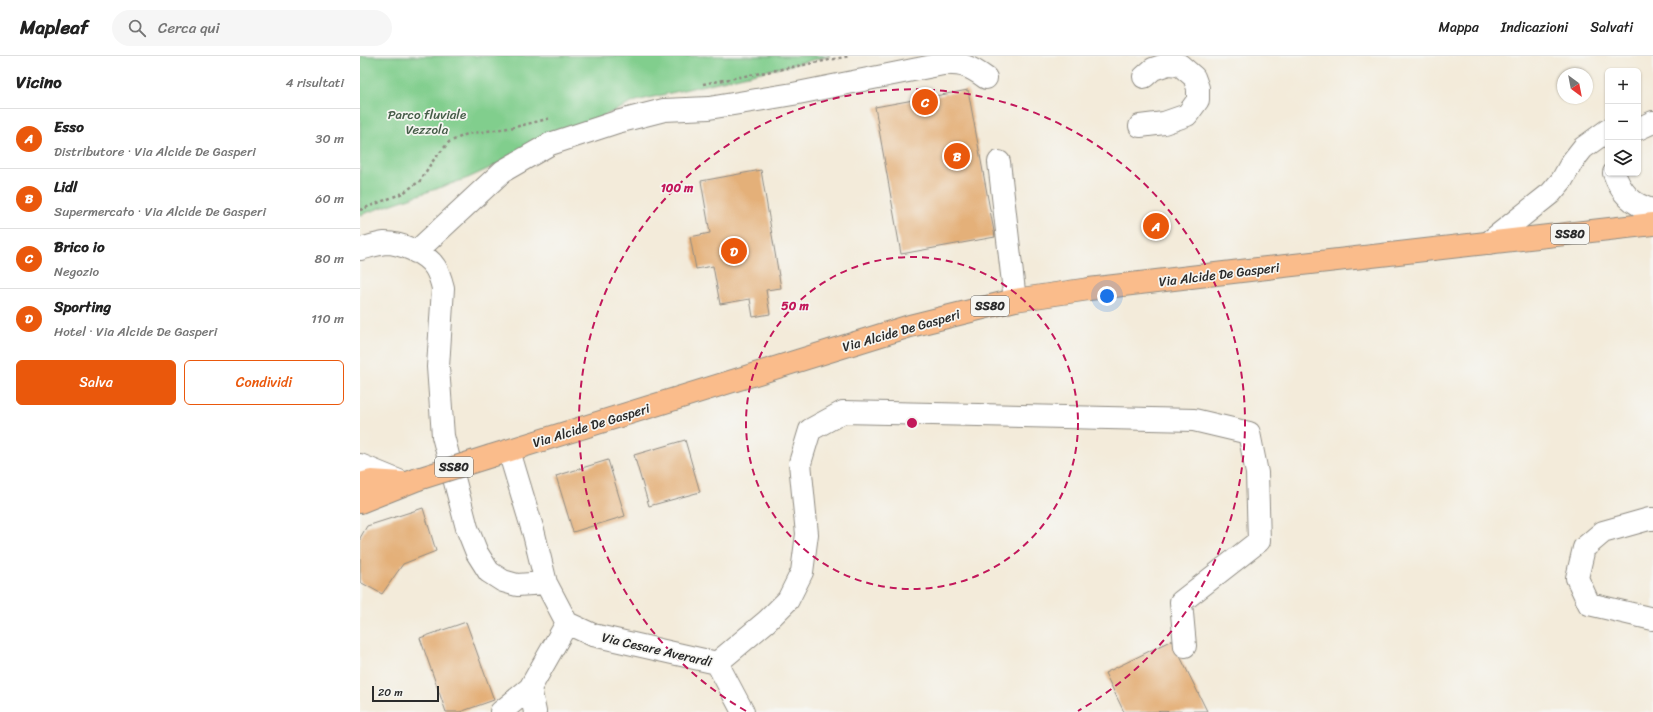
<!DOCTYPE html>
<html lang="it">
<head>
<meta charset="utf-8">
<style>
  body { margin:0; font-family:Sriracha,sans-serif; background:#f6f6f6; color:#222 }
  .controls { position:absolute; right:12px; top:12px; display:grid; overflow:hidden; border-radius:6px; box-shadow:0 1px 3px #0004 }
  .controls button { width:36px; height:36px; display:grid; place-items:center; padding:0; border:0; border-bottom:1px solid #e0e0e0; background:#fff; color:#222; font:20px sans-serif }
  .compass { position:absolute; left:1197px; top:12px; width:36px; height:36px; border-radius:50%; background:#fff; box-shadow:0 1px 3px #0004; rotate:148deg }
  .scale { position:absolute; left:12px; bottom:10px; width:67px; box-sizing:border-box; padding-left:4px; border:2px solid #2b2b2b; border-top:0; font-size:11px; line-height:14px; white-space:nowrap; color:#2b2b2b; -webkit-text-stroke:3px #f6f6f2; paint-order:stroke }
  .you { position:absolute; left:747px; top:240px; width:14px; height:14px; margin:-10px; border:3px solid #fff; border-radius:50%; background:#1a73e8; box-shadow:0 0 0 6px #1a73e833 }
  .badge { display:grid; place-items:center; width:26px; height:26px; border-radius:50%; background:#ea580c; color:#fff; font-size:13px; font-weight:700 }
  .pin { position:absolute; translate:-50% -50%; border:2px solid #fff; box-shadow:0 1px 4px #0006 }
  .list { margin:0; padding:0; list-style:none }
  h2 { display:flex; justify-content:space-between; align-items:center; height:52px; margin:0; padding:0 16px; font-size:17px }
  h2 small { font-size:13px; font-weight:400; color:#767676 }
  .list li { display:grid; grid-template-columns:26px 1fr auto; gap:12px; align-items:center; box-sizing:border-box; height:60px; padding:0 16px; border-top:1px solid #e0e0e0 }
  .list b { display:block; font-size:15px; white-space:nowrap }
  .list p { margin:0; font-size:13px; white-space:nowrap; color:#767676 }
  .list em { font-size:13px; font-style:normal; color:#767676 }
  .actions { display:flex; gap:8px; padding:12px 16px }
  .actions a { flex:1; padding:9px 0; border:1px solid #ea580c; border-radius:6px; text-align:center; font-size:14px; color:#ea580c }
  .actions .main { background:#ea580c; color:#fff }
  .icon { flex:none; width:22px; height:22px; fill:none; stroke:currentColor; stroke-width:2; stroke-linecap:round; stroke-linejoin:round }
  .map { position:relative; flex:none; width:1293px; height:656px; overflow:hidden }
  header { display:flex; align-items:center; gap:24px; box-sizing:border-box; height:56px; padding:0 20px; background:#fff; border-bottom:1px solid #e0e0e0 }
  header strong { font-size:19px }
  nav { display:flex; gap:22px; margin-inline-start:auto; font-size:14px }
  .search { width:280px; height:36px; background:#f6f6f6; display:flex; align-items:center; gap:10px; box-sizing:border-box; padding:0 14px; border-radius:22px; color:#767676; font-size:15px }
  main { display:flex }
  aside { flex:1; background:#fff }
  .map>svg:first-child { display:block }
</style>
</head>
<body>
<header>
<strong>Mapleaf</strong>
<div class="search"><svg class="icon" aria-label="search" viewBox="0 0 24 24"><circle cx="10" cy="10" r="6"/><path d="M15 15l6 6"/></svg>Cerca qui</div>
<nav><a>Mappa</a><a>Indicazioni</a><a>Salvati</a></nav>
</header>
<main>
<aside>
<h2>Vicino<small>4 risultati</small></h2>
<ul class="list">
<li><span class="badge">A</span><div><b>Esso</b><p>Distributore · Via Alcide De Gasperi</p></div><em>30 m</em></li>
<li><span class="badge">B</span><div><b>Lidl</b><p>Supermercato · Via Alcide De Gasperi</p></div><em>60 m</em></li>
<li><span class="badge">C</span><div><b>Brico io</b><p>Negozio</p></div><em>80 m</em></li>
<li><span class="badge">D</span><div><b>Sporting</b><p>Hotel · Via Alcide De Gasperi</p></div><em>110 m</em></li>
</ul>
<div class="actions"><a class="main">Salva</a><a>Condividi</a></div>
</aside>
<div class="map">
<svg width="1293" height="656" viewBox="0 0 1293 656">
  <rect width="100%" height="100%" fill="#f6f6f2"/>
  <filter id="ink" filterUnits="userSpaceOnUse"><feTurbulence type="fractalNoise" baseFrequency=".025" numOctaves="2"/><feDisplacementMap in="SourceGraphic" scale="8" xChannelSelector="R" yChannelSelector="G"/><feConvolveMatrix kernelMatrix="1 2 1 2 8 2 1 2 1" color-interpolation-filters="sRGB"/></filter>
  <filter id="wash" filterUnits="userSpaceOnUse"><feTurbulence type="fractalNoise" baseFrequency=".012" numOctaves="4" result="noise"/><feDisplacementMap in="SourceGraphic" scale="16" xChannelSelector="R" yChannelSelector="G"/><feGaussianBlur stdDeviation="0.9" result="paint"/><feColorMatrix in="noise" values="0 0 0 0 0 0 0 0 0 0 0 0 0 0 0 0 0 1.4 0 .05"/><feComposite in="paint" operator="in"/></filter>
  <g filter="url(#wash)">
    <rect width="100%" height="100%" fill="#f3ebda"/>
    <path fill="#81ce8d" stroke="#567c5c" d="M0,0H470L276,45L108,122L0,159Z"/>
    <g id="blocks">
      <path fill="#e4b079" d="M608,34L635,181L541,198L515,51Z
        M401,114L421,232L406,234L410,258L393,261L390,243L360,248L353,210L336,213L330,181L350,177L341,125Z
        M325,384L340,436L289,450L274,399Z
        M248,404L265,460L213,476L196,420Z
        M63,452L76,495L43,508L22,538L0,526V482L7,470Z
        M106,566L134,644L100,656H86L60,582Z
        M812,584L847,655L764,656L745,617Z"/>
    </g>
  </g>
  <g filter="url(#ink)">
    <use href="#blocks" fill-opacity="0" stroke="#8f8b82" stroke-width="1"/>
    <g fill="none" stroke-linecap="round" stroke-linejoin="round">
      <g stroke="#8f8b82" stroke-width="24">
        <path id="minor" d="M780,70L804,67L827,59L838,44V32L834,21L820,9L808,8L793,13L784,21
          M1278,73L1293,66
          M639,106L655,244
          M1254,117C1261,137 1272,149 1293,154
          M1128,187L1191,137L1202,124L1212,106L1223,92L1248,74
          M0,193C8,191 17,188 25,187C41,187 66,197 75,211C79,217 81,224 83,232L78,311L83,380L107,472L117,497L129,516L143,525L157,529L186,527
          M56,196L143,115L190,88L257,66L304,54L349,52L433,38L583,8C603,7 611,11 626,22
          M149,395L174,478L186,527L207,567
          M0,409L39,425
          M1293,463H1289L1243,476L1224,492L1217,522L1229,548L1293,563
          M207,567L233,579L357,607L383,656
          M357,607L407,565L428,544L442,516L447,478L440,407L450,374L483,356L834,364L889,377L897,417L899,485L821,546L825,590
          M141,656L170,632
          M175,656L170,632L207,567"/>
      </g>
      <g stroke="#8f8b82" stroke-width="24">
        <path id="major" d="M131,400L550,270L655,244L729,233L898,213L1293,168
          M0,428L11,425L42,427
          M0,446L58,423"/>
      </g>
      <path stroke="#8f8b82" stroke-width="2.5" stroke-dasharray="3 3" stroke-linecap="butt" d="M343,28L490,0
        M0,154L43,137L60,125L72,106L89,86L107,78L155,71L191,62"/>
      <use href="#minor" stroke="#fff" stroke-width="22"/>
      <use href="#major" stroke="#fabc8b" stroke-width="22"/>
      <g stroke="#8f8b82" stroke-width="24" stroke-linecap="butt">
        <path id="major-bridge" d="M58,423L131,400"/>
      </g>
      <use href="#major-bridge" stroke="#fabc8b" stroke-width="22"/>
    </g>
  </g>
  <g fill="none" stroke="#c2185b" stroke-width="2" stroke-dasharray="7 5">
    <circle cx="552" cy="367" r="166"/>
    <path d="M386 655A333 333 0 1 1 718 655"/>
  </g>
  <g text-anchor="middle" stroke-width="3.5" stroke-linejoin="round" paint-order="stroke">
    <g fill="#f6f6f2" stroke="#686867" stroke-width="1">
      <rect x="1191" y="168" width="38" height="20" rx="3"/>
      <rect x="611" y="240" width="38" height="20" rx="3"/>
      <rect x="75" y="401" width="38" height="20" rx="3"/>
    </g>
    <g font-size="12" font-weight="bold" fill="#2b2b2b">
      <text x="1210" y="182">SS80</text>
      <text x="630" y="254">SS80</text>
      <text x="94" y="415">SS80</text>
    </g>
    <g font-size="13" fill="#455c48" stroke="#f6f6f2">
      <text x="67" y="63">Parco fluviale<tspan x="67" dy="15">Vezzola</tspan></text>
    </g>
    <g font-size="13" fill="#2b2b2b" stroke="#f6f6f2">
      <text transform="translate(859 218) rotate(-7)" y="5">Via Alcide De Gasperi</text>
      <text transform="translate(541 274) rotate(-16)" y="5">Via Alcide De Gasperi</text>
      <text transform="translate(231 369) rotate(-17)" y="5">Via Alcide De Gasperi</text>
      <text transform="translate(297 593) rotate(13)" y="5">Via Cesare Averardi</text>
    </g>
  </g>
  <circle cx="552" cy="367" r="6" fill="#c2185b" stroke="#f6f6f2" stroke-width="2"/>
  <g font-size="12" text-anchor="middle" font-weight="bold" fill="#c2185b" stroke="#f6f6f2" stroke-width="3.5" stroke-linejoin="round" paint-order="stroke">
    <text x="317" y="136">100 m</text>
    <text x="435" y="254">50 m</text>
  </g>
</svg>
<div class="controls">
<button>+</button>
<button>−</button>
<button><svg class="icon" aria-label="layers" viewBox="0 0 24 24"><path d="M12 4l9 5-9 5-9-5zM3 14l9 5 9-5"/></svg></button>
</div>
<svg class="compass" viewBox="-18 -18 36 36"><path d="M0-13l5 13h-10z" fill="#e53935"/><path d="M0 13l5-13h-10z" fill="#767676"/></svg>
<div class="scale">20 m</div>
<div class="you"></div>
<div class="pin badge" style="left:796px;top:170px">A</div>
<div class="pin badge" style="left:597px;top:100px">B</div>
<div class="pin badge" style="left:565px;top:46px">C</div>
<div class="pin badge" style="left:374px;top:195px">D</div>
</div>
</main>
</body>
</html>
